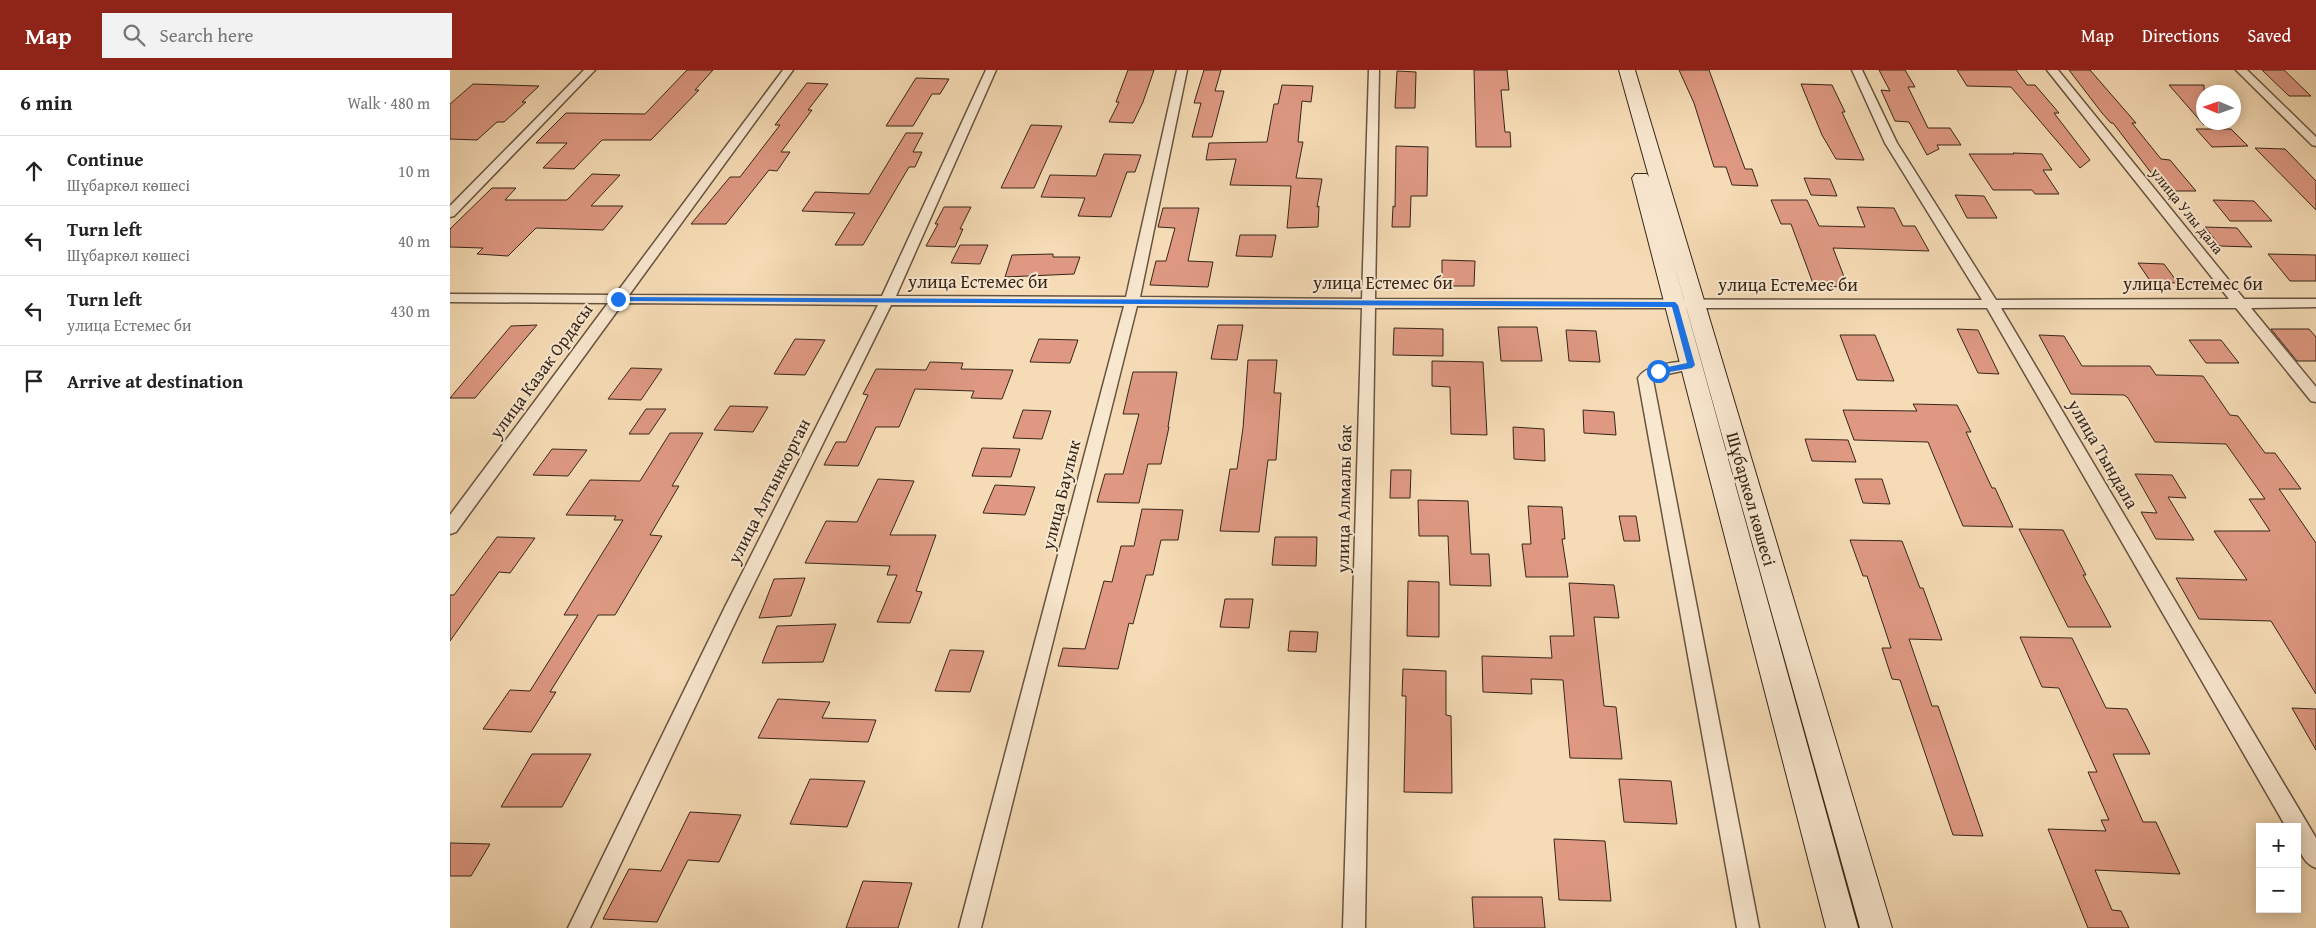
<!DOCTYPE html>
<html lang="en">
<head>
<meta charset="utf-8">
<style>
  body { margin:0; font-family:"Gentium Book Plus",serif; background:#f2f2f2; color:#222 }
  .controls { position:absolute; right:15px; bottom:15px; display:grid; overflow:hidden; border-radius:0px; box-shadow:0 2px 12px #0003 }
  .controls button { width:45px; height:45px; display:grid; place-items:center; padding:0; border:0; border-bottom:1px solid #e0e0e0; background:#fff; color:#222; font:25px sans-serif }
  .compass { position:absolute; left:1746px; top:15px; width:45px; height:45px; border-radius:50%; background:#fff; box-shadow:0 2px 12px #0003; rotate:272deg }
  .stop { position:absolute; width:15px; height:15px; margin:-11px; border:4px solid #1a73e8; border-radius:50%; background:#fff }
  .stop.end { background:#1a73e8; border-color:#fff; box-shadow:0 1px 5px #0008 }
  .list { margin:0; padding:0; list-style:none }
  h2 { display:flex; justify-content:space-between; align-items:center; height:65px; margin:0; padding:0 20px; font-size:21px }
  h2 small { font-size:16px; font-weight:400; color:#767676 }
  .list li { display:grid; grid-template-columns:32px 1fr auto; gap:15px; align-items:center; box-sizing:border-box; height:70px; padding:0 20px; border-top:1px solid #e0e0e0 }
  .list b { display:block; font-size:19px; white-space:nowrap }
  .list p { margin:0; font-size:16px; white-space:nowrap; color:#767676 }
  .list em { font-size:16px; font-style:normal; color:#767676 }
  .icon { flex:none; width:28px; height:28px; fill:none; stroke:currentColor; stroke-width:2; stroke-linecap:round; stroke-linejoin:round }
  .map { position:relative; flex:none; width:1866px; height:858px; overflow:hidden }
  header { display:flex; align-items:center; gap:30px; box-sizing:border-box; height:70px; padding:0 25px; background:#8f2418; color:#fff }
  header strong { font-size:24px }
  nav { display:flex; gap:28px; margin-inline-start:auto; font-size:18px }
  .search { width:350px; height:45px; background:#f2f2f2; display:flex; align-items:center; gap:12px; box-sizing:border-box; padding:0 18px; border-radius:0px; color:#767676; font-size:19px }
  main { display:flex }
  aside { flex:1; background:#fff }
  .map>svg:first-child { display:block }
</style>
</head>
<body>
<header>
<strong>Map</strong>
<div class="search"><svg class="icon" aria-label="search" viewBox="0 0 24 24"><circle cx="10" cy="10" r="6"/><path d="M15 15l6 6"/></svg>Search here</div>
<nav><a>Map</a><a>Directions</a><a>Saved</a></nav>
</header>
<main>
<aside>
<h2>6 min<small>Walk · 480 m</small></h2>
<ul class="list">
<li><svg class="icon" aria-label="ahead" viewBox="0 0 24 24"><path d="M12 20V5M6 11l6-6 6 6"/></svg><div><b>Continue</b><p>Шұбаркөл көшесі</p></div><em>10 m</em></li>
<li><svg class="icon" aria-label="left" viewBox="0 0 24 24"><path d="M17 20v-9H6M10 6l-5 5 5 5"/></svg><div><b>Turn left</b><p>Шұбаркөл көшесі</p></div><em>40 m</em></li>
<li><svg class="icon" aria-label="left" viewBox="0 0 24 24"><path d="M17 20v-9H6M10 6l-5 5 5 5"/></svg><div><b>Turn left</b><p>улица Естемес би</p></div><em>430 m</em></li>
<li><svg class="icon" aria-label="arrive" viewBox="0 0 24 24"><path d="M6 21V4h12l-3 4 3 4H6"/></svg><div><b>Arrive at destination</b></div></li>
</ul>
</aside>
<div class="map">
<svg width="1866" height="858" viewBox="0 0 1866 858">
  <rect width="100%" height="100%" fill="#f6dcb6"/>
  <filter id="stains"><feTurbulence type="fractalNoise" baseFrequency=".004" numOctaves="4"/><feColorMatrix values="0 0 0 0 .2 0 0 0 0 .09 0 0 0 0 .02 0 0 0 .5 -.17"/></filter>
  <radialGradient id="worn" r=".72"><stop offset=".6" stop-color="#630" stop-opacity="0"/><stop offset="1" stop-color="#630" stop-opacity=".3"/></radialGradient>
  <path fill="#df9983" stroke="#372619" d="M237,0H263L245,20H249L201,70H152L124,99L93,98L117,73H86L116,43L195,44Z
    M678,0H704L693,32L683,53L659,52L669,32H666Z
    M754,0H771L765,21H774L762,67H742L751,33H744Z
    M1024,0H1057L1059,20H1051L1055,62H1060L1061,77H1026Z
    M1229,0H1259L1295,99H1302L1308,116L1282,115L1276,97H1264L1244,33Z
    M1429,0H1455L1465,17H1458L1478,58H1500L1511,75H1487L1489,79L1477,85L1459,52L1445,51L1431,20L1440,21Z
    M1507,0H1566L1577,15H1585L1609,43H1604L1640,90L1630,98L1561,17L1517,16Z
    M1619,0H1640L1686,53H1682L1711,89L1720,90L1746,121H1715L1663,53H1661L1652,43Z
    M1812,0H1834L1861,26H1839Z
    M947,1L966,2L965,38H945Z
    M466,8L499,9L490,24H482L463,56H436Z
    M357,13L378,14L358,40H362L331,82H340L327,101L319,100L276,154H241L280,107H290L330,55H325Z
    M23,14L89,16L72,32H76L54,52H47L27,70L0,69V34Z
    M1351,14L1382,15L1395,42H1392L1414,90L1386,89L1372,65Z
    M832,15L863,16L861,32L852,31L848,72H853L846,108L872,109L867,137L869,136L868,157L837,158L841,116L780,115L786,89L756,90L759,73L817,72L824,34H828Z
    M1719,15H1754V55Z
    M581,55L612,56L584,118H551Z
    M1746,59H1781L1798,76L1762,77Z
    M456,63H473L463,82H472L465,97H459L413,175H385L405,143L352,141L365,122L419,124Z
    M946,76L978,77L977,126H961L960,157H942L943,136L945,137Z
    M1805,78L1835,79L1866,111V140Z
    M1563,83L1592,84L1602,100H1593L1609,124H1585L1582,120H1543L1519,84H1564Z
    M654,84L691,85L685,102H677L661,147L628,146L635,128L591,127L600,105L646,106Z
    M142,104L170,105L141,136H173L153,160L86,158L58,186L27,184L33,178L0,177V159L42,118H66L55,130H117Z
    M1354,108L1380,109L1387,126L1361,125Z
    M1505,125L1534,126L1547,148H1517Z
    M1321,130H1357L1369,156L1415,157L1407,137L1444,138L1453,156H1465L1479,181L1383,178L1398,217L1364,216L1341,154H1331Z
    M1763,130L1804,131L1822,151H1780Z
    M494,137H521L510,159H513L505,177L476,176L488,154H485Z
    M713,138H749L738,191L763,192L758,217L700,215L706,191H716L725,158L708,157Z
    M1755,157L1787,158L1802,177L1770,176Z
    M790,165H826L822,187L786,186Z
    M510,175H538L530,194L501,193Z
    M603,184V187H630L624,204L555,207L562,185Z
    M1818,184L1866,185V211H1840Z
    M992,190L1025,191L1024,216H992Z
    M1688,193L1714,194L1728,213L1701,212Z
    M87,255L25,328H0L61,256Z
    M768,255H793L787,290L761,289Z
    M1048,257H1087L1092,291H1051Z
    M944,258L993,259V286L943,285Z
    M1507,259L1528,260L1549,304L1528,303Z
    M1821,259H1859L1866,267V291H1847Z
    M1116,260L1146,261L1150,292L1119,291Z
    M1390,265H1425L1444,311L1407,310Z
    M1589,265L1614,266L1632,296H1700L1706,305L1753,306L1780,345L1788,346L1815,383H1825L1851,419H1829L1866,473V624L1821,551L1749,549L1726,508L1797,510L1764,461H1820L1799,429H1815L1776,374L1705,372L1678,328L1674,325L1621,324Z
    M345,269L375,270L355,305L324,304Z
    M589,269L628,270L620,293L580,292Z
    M1739,270H1771L1789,293H1756Z
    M798,290H827L824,323H831L826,390H818L809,462L770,461L780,399H787L793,358Z
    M982,291L1033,292L1037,365L1001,364L1000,317L982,316Z
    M480,292L513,293L511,299L563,300L552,329L521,328L524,321L465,319L449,357H426L408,396L374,395L386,372H396L418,325L413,324L426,299L476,300Z
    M181,298L212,299L191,330L158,329Z
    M683,302H727L718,357H719L711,394H698L689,433L647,432L655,404H673L689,344H673Z
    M1463,334L1507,335L1521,362H1516L1542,418H1545L1563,457L1513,456L1478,372L1404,370L1393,340L1467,341Z
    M280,336L318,337L303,362L264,360Z
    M196,339H216L199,364H179Z
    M573,340L601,341L592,369L563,368Z
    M1133,340L1164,342L1166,365L1134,363Z
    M1063,357L1094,359L1095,391L1064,389Z
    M220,363H253L222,416H229L200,465L212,466L165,545H148L100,622H106L81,662L33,659L60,620L80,621L128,545H114L173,450H164L166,446L116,445L140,410L190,411Z
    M1355,369L1398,370L1406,392L1362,391Z
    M532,378L570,379L561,407L522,406Z
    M102,379L137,380L118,406L83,405Z
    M941,400H961L960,428H940Z
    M1685,404L1722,405L1736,428L1718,427L1744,470L1706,469L1691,442L1707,443Z
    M428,409L464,411L440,465H486L466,521L472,522L460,553L427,552L447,505H437L440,496L355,493L376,451L407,452Z
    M1405,409H1432L1440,434L1413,433Z
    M545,415L585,417L575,445L533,443Z
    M968,430L1018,431L1021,484H1039L1041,516L1000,515L998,466H969Z
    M1078,436L1112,437L1115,469H1112L1118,507H1076L1072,474H1081Z
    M692,439L733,440L728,470H711L703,505H696L683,554L679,553L668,599L608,596L613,578L635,579L654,511L662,512L671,476H684Z
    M1169,446H1186L1190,471H1174Z
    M1569,459L1613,460L1636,505H1633L1661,557H1618Z
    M47,467L85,468L60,503L49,502L0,571V525H4Z
    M825,467H867L866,496L822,495Z
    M1400,470L1452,471L1470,518H1473L1492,570L1459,569L1482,636H1488L1533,766L1503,765L1450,610L1442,609L1432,578H1441L1417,506H1413Z
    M355,508L341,546L309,548L324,509Z
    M958,511L989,512V567L957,566Z
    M1119,513L1164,515L1169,548L1144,547L1154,636L1166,637L1172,689L1120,688L1113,610L1081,609L1082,624L1033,622L1032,586L1102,588L1100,566H1124Z
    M775,529H803L799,558L770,557Z
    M386,554L373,592L312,593L327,556Z
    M840,561L868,562L866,582L838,581Z
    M1570,567L1622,568L1656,638L1677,639L1700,684H1663L1693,752H1706L1730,804L1645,800L1662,840L1671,841L1679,858H1638L1598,759L1656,761L1651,750H1659L1638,702H1647L1609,618L1592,617Z
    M500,580L534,581L520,622L485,621Z
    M953,599L996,601V645L1001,646L1002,723L954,722L956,626H952Z
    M328,629L380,632L372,648L426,650L418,672L308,668Z
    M1842,638L1866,639V680Z
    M82,684H141L112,737H51Z
    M360,709L415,711L397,757L340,754Z
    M1169,709L1221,711L1227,754L1174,752Z
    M240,742L291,745L269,792L238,790L207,852L153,849L179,799L211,801Z
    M1104,769L1155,771L1161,831L1109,830Z
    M0,773L40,774L21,806H0Z
    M413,811L462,813L448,858H396Z
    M1022,827H1092L1095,858H1024Z"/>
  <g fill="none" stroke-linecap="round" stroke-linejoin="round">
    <g stroke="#675440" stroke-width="3">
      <path id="street" d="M134,0H145L4,146L0,147V136Z
        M333,0H343L179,225L432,226L536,0H546L446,226L676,227L727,0H737L690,227L912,229L919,0H929L925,229L1532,230L1435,73L1402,0H1412L1447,73L1546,230L1779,229L1597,0H1608L1794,229H1866V237L1801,238L1866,317V332L1861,331L1786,238H1551L1866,768V798C1849,791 1847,773 1847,757H1836L1537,238H925L915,858H893L912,238L687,236L531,858H509L674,236L441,235L290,542L140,858H118L275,537L428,235L173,233L6,462L0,464V445L158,233L0,232V224L165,225Z
        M1786,0H1797L1866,67V76L1862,75Z
        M1242,290L1247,292L1249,295L1247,298L1212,305L1203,310L1309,858H1287L1188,308C1197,293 1226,293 1242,290Z"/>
    </g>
    <g stroke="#372619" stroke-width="2">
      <path id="secondary" d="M1169,0H1185L1442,858H1410L1223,190L1408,858H1376L1182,108L1185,104H1197L1199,107Z"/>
    </g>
    <use href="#street" fill="#f9e8d0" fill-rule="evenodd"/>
    <use href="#secondary" fill="#f9e8d0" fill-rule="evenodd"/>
  </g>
  <path fill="#1a73e8" d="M165,227L1225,232L1228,235L1245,295L1242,298L1208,304L1204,301L1208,299L1237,293L1222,237L168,231H165Z"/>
  <g text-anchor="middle" stroke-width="4" stroke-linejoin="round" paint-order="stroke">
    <g font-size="15" fill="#372619" stroke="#f9e8d0">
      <text transform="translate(1737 141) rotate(51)" y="5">улица Улы дала</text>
    </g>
    <g font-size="18" fill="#372619" stroke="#f9e8d0">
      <text x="528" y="218">улица Естемес би</text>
      <text x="933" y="219">улица Естемес би</text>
      <text x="1743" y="220">улица Естемес би</text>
      <text x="1338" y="221">улица Естемес би</text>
      <text transform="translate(91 301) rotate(-54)" y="6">улица Казак Ордасы</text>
      <text transform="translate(1653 384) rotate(60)" y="6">улица Тындала</text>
      <text transform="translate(319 421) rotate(-63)" y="6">улица Алтынкорган</text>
      <text transform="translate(611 425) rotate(-76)" y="6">улица Баулык</text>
      <text transform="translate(894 429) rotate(-89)" y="6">улица Алмалы бак</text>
      <text transform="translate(1301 429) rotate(74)" y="6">Шұбаркөл көшесі</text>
    </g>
  </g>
  <rect width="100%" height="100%" filter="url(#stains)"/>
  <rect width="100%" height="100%" fill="url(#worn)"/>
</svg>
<div class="controls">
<button>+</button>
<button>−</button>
</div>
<svg class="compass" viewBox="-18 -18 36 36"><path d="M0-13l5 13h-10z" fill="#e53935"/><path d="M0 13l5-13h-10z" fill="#767676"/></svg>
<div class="stop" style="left:1208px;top:301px"></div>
<div class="stop end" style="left:168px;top:229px"></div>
</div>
</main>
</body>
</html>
